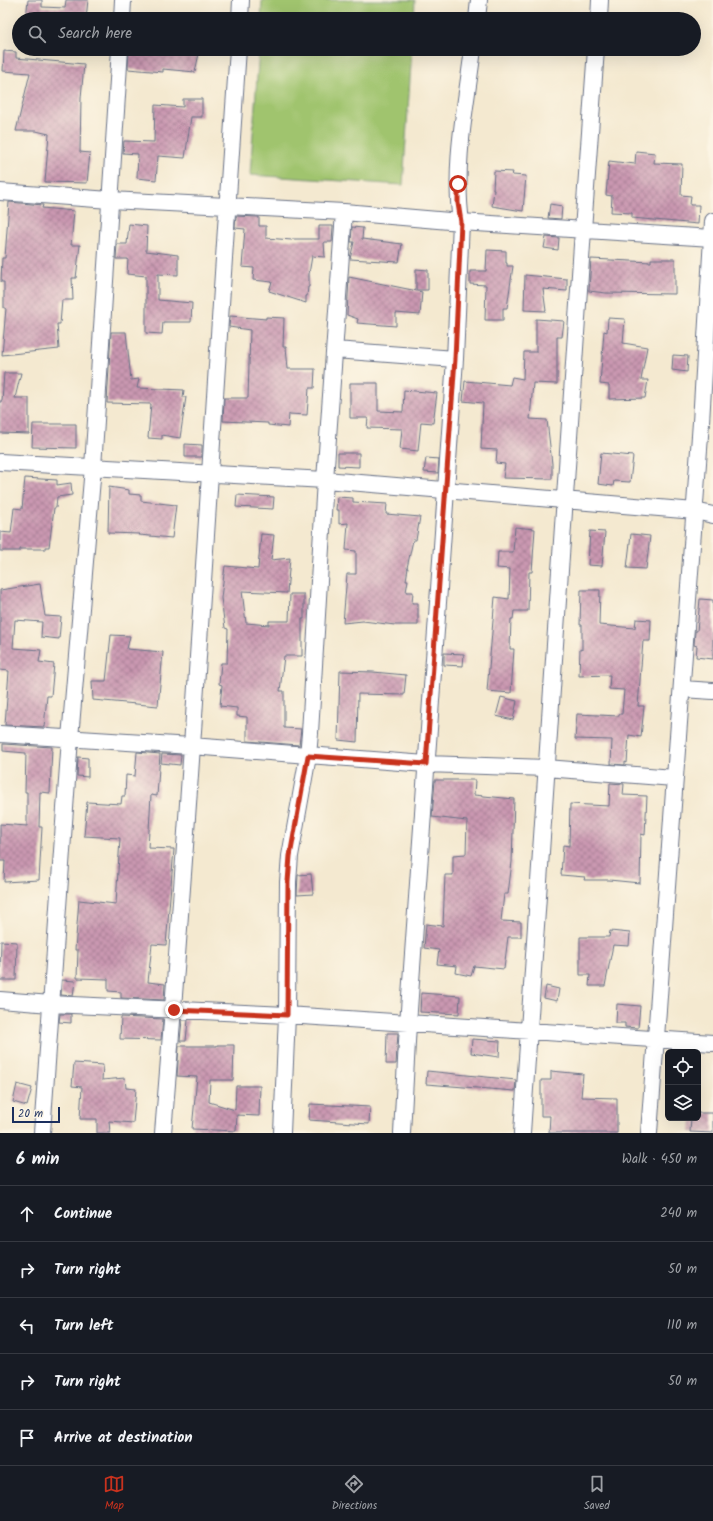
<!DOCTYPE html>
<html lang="en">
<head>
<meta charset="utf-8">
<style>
  body { margin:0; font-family:Kalam,sans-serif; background:#20242c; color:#f1f3f6 }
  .controls { position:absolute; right:12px; bottom:12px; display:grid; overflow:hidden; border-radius:6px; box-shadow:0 4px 16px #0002 }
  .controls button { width:36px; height:36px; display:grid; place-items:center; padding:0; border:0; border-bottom:1px solid #363941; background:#171b24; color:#f1f3f6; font:20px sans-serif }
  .scale { position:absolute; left:12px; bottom:10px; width:48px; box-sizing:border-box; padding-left:4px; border:2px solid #1b2f5e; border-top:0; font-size:11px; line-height:14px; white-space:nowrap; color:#1b2f5e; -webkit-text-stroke:3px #fcf5e5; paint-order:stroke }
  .stop { position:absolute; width:12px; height:12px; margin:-9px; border:3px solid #c8321e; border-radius:50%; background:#fff }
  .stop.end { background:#c8321e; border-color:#fff; box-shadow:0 1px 4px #0008 }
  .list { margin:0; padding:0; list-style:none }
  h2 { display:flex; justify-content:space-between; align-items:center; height:52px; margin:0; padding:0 16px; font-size:17px }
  h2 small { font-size:13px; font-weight:400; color:#9ea1a6 }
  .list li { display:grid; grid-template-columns:26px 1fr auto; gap:12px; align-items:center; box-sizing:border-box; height:56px; padding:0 16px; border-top:1px solid #363941 }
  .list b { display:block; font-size:15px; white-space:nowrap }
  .list em { font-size:13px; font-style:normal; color:#9ea1a6 }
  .icon { flex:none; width:22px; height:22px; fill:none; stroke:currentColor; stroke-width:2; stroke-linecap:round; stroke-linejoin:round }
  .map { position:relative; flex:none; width:713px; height:1133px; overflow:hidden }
  .search { position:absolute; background:#171b24; box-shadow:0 4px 16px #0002; left:12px; right:12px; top:12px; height:44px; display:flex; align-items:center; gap:10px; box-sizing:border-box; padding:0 14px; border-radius:22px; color:#9ea1a6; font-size:15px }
  .sheet { height:332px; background:#171b24 }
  nav { display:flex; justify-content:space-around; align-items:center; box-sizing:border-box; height:56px; border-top:1px solid #363941; background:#171b24; font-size:11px; color:#9ea1a6 }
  nav a { display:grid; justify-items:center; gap:2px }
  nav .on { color:#c8321e }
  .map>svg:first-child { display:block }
</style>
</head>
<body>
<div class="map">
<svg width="713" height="1133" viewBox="0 0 713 1133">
  <defs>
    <pattern id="building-cross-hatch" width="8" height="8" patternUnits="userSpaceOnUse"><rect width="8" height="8" fill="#ca98b1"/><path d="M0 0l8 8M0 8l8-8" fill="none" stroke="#a37c93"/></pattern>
  </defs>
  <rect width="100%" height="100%" fill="#fcf5e5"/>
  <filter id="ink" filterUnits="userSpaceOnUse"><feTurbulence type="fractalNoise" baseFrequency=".025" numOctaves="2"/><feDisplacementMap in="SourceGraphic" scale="8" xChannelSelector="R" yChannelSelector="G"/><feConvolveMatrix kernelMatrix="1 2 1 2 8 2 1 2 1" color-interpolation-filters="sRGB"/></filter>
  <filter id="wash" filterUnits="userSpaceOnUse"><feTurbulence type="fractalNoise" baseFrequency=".012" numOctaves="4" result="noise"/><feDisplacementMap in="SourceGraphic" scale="16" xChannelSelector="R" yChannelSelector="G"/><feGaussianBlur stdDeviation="0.9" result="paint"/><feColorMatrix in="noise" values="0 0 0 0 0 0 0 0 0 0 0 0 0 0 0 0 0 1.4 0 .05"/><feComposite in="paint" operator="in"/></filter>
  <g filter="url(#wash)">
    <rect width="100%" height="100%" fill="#f4e9d0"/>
    <path fill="#a0c46e" stroke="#5e7a66" d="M262,0H415L414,19H261Z
      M259,49H412L403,185L250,175Z"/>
    <g id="blocks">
      <path fill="url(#building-cross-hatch)" d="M28,0H42V7L65,8L66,0H88L86,19H26Z
        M129,49H200L195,72L163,69V72L128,69Z
        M4,51L16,52V58L84,64L81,98L80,152L90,153L87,183L45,182L49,134L36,131H16L30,73L3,71Z
        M183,99H202V117H191L185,158L158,156L156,180L137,178L138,154L123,153L124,141L154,142L155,105L183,107Z
        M636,151L655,153L654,163L682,164L681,195L691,196L690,205H699L698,224L632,218V213L611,212L612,196L606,195L609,161L635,164Z
        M494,171L513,172L512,175L526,176L523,211L492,206L494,190H493Z
        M9,202L43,205L42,208L74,211L71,245H80L76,278H72L73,300H62L60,324H57L59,349L2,355L6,308H4V282H1L2,258H5Z
        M550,204L562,206L561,219L548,218Z
        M236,216L259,217V226H266V238L292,240V239H319V226H333L332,242H324L325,257L312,256L309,274V287H308L307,296H306V303L269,291L272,282L253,280L254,268L242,267L245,229L235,228Z
        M129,224L147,226L146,251L178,255V275L158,274V300L192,303L191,322H163L162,334L146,333V276L127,274L128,259H116L117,244H127Z
        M352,227L363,228L362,239L402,244L399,262L350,259L354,242H351Z
        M546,237L559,238L558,250L544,248Z
        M487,250L506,251V263H507V266H513L507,308H503V320H485L486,285L470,284V271H486Z
        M591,259L651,262V259H675V294L606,293L589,291Z
        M416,269L428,270V290H416Z
        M525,275L567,279V291L543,289L546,311L524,310Z
        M349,277L422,292L420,315L396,313V326L357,323L358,319L347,315Z
        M230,316L266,319V317L284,318L283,347H286L288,369H315L314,388H309L307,415L289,414L288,427L268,425V423L223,421L224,398H248L250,330L229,327Z
        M608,318L625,319L623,343L647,347L641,380H648L645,398L609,399V385L600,384L604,331L607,332Z
        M536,319L564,321L562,337H557V384L533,383L530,419L547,420L552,464V479L503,478L505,464L496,463L497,450L481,449L483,403L463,401L465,381L510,385L512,377L523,379L524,352H536Z
        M111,332H126L131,380L139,379L137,388L184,390L183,397H186L180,438L162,435V439L148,438L151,404L107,403Z
        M673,355L688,356L687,372L672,370Z
        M4,373H21L15,398H29V434L0,433V401H2Z
        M350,383H378V411L403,412L404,390L437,393L433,423L421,422L418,451L400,449L402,429L367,428L368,418H350Z
        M33,424H76V448L32,447Z
        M185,444L202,445V457H185Z
        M338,453H359V467L338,466Z
        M601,453L633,456L630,482L614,481L613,486L598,484Z
        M426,458L439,459L438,473L424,472Z
        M25,478L57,480V485L71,483L72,495L57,497L56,508H54L49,547H45V549H20V551H0V532L11,533L14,508L22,509Z
        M109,487L129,490V494L141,495V501L176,505L172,538L139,535L140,534L108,533Z
        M237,495L274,497L273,509L236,507Z
        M337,497L353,498V502L387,504L386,514L420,517L416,540H413L407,568H408L406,580H408L406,592H413L412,603H418V625H395L363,621L343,623L347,574H356V551L346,550L348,523L339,524V510H336Z
        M515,527L535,529L532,572H529L528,611H514L513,619H511L510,649H514L511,693L487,691L495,597L509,599L510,569L497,568L498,552H513Z
        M590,531L605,532L602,566L588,565Z
        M261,534L274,535L271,560L290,558L287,593L242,591L246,623L269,625V621H289L290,594H304V619H302V656H284L280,691H284V728L301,729L299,745L247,741V717L237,716V708L220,706L222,685L219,684L221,663H227L228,629L225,628L221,598L225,566L258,569Z
        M631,534L650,536L646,569L627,568Z
        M40,584L45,616L61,617L59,639L41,637L42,622L15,620L13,648L41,650L39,662L54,664L51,696H47L44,727L5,725L9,671L0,670V590Z
        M581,590H600L599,625L635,628L636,619L651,620L650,641H643L638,706H644L641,737L629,735L627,763L625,762V765L611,764L612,740L575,739L577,714L619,716V714H622L624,690L609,689L610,675L579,676L580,649L582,650V625H580Z
        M700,599L713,600V659L696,657L697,646L694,645L695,631H697Z
        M111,635L130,636L127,649L163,652L158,706L93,700L92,681H106Z
        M444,653L464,654L463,666L444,665Z
        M340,671L373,672L406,675L404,695L358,694L357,742L338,740Z
        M501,697L517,701L513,720L496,716Z
        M3,744L52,747L50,793L40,792L39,827H42L39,880L4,882L5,861H0V824L27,826V792H25L26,753L3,751Z
        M137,752L160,754L157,796L151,795L148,848L174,849L166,945L152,944L148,982L165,984L164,1000L121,998V992L108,991V979L77,978L78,950H75L79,900L116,904L120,838L84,836L87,802L121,804L122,796H125L126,775L135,776Z
        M162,754L181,755L180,765L161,763Z
        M78,757L88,758V777L77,776Z
        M435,780H475L474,795L514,799L512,862L508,894H504L501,921L521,922V937H508L504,969L474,966L471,976L456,973L457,966L437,964L439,950L424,948L426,924L443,926L445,875H453V855L466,854L467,821L432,817Z
        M610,783L624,784L623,795L647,796L645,835L641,834L640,883L609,880H584L585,877L561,875L563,845L569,846L570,804L609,806Z
        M311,874L313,894L297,895L298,875Z
        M610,931L630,933L629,946L613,945L605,986H589L590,975H580V937H609Z
        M1,941L17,942L16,980H0Z
        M62,980L75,981L73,996L61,995Z
        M546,986L559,989L557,1001L544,998Z
        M421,993L460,996L459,1014L420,1012Z
        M617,1004L640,1006L638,1028L625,1027V1023H616Z
        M60,1014H71V1023L59,1022Z
        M121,1017L163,1019L161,1040L120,1039Z
        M182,1020H188L186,1041H180Z
        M387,1033H398L396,1064H386Z
        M472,1039L500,1041L499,1057L471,1053Z
        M217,1045H234L233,1080H210L209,1102L235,1110L236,1086H260L259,1116L237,1115L236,1131L192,1129L197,1077L177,1076L179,1046H217Z
        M74,1063L103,1065L102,1080L125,1078L126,1088L136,1089L133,1123L109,1121L110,1133H97V1119H80L82,1087L72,1086Z
        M427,1071L516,1080L515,1091L426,1084Z
        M551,1071L583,1074L581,1097L617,1098V1133H549L550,1116H541V1080H551Z
        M17,1084L32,1088L27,1106L13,1102Z
        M310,1104L370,1107L369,1124L309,1120Z
        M698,1113H713V1133L690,1132L691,1118H698Z"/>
    </g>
  </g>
  <g filter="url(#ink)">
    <use href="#blocks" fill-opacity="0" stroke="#677086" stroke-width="1"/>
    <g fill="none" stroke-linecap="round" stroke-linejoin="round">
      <g stroke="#677086" stroke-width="18">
        <path id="minor" d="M122,19L123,0
          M240,19L241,0
          M477,19L479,0
          M599,19L600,0
          M0,192L110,200L344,212L461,222L712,238
          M335,350L455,359
          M0,462L325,480L695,511L713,515
          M682,689L713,691
          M0,734L191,746L426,764L546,768L674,778
          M0,1000L51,1004L287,1015L713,1043
          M42,1133L70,738L93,467L120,49
          M163,1133C193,772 213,410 238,49
          M282,1133L287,1015L288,882L290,856L308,756L310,733L325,480L344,212
          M402,1133L408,1024L446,490L455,359L461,222C453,164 466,106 473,49
          M522,1133L583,230L596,49
          M649,1133L701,422L713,221"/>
      </g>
      <use href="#minor" stroke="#fff" stroke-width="16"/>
    </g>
  </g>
  <g fill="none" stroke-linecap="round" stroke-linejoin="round" filter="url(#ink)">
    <path stroke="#c8321e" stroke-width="5" d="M174,1010L287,1015L288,882L290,856L308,756L426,764L455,359L461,222L458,203V184"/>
  </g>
</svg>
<div class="controls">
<button><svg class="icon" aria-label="locate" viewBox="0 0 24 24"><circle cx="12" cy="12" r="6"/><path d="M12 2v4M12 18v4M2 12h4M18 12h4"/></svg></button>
<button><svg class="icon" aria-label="layers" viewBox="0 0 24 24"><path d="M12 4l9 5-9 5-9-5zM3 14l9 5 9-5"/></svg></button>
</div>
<div class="scale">20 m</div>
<div class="stop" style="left:458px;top:184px"></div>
<div class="stop end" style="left:174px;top:1010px"></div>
<div class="search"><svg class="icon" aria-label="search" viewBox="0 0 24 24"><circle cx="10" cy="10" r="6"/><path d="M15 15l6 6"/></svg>Search here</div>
</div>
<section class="sheet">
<h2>6 min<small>Walk · 450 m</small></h2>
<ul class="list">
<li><svg class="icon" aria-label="ahead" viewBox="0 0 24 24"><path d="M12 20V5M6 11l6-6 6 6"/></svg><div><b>Continue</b></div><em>240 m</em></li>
<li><svg class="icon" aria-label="right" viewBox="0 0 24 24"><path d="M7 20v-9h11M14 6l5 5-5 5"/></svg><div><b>Turn right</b></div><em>50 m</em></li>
<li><svg class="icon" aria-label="left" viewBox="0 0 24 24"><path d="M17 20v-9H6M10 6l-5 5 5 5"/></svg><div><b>Turn left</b></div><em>110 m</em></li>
<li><svg class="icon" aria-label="right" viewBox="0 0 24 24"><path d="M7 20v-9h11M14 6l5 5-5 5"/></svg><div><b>Turn right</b></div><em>50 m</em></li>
<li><svg class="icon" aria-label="arrive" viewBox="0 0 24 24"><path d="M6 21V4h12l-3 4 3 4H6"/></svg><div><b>Arrive at destination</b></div></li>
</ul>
</section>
<nav>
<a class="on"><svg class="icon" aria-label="map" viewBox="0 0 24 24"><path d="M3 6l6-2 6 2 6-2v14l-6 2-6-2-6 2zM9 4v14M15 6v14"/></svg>Map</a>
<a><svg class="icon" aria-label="directions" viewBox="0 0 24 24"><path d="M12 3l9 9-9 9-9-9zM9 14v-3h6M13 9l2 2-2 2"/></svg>Directions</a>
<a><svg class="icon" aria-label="saved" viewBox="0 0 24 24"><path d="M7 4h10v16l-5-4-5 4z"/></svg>Saved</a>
</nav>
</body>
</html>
